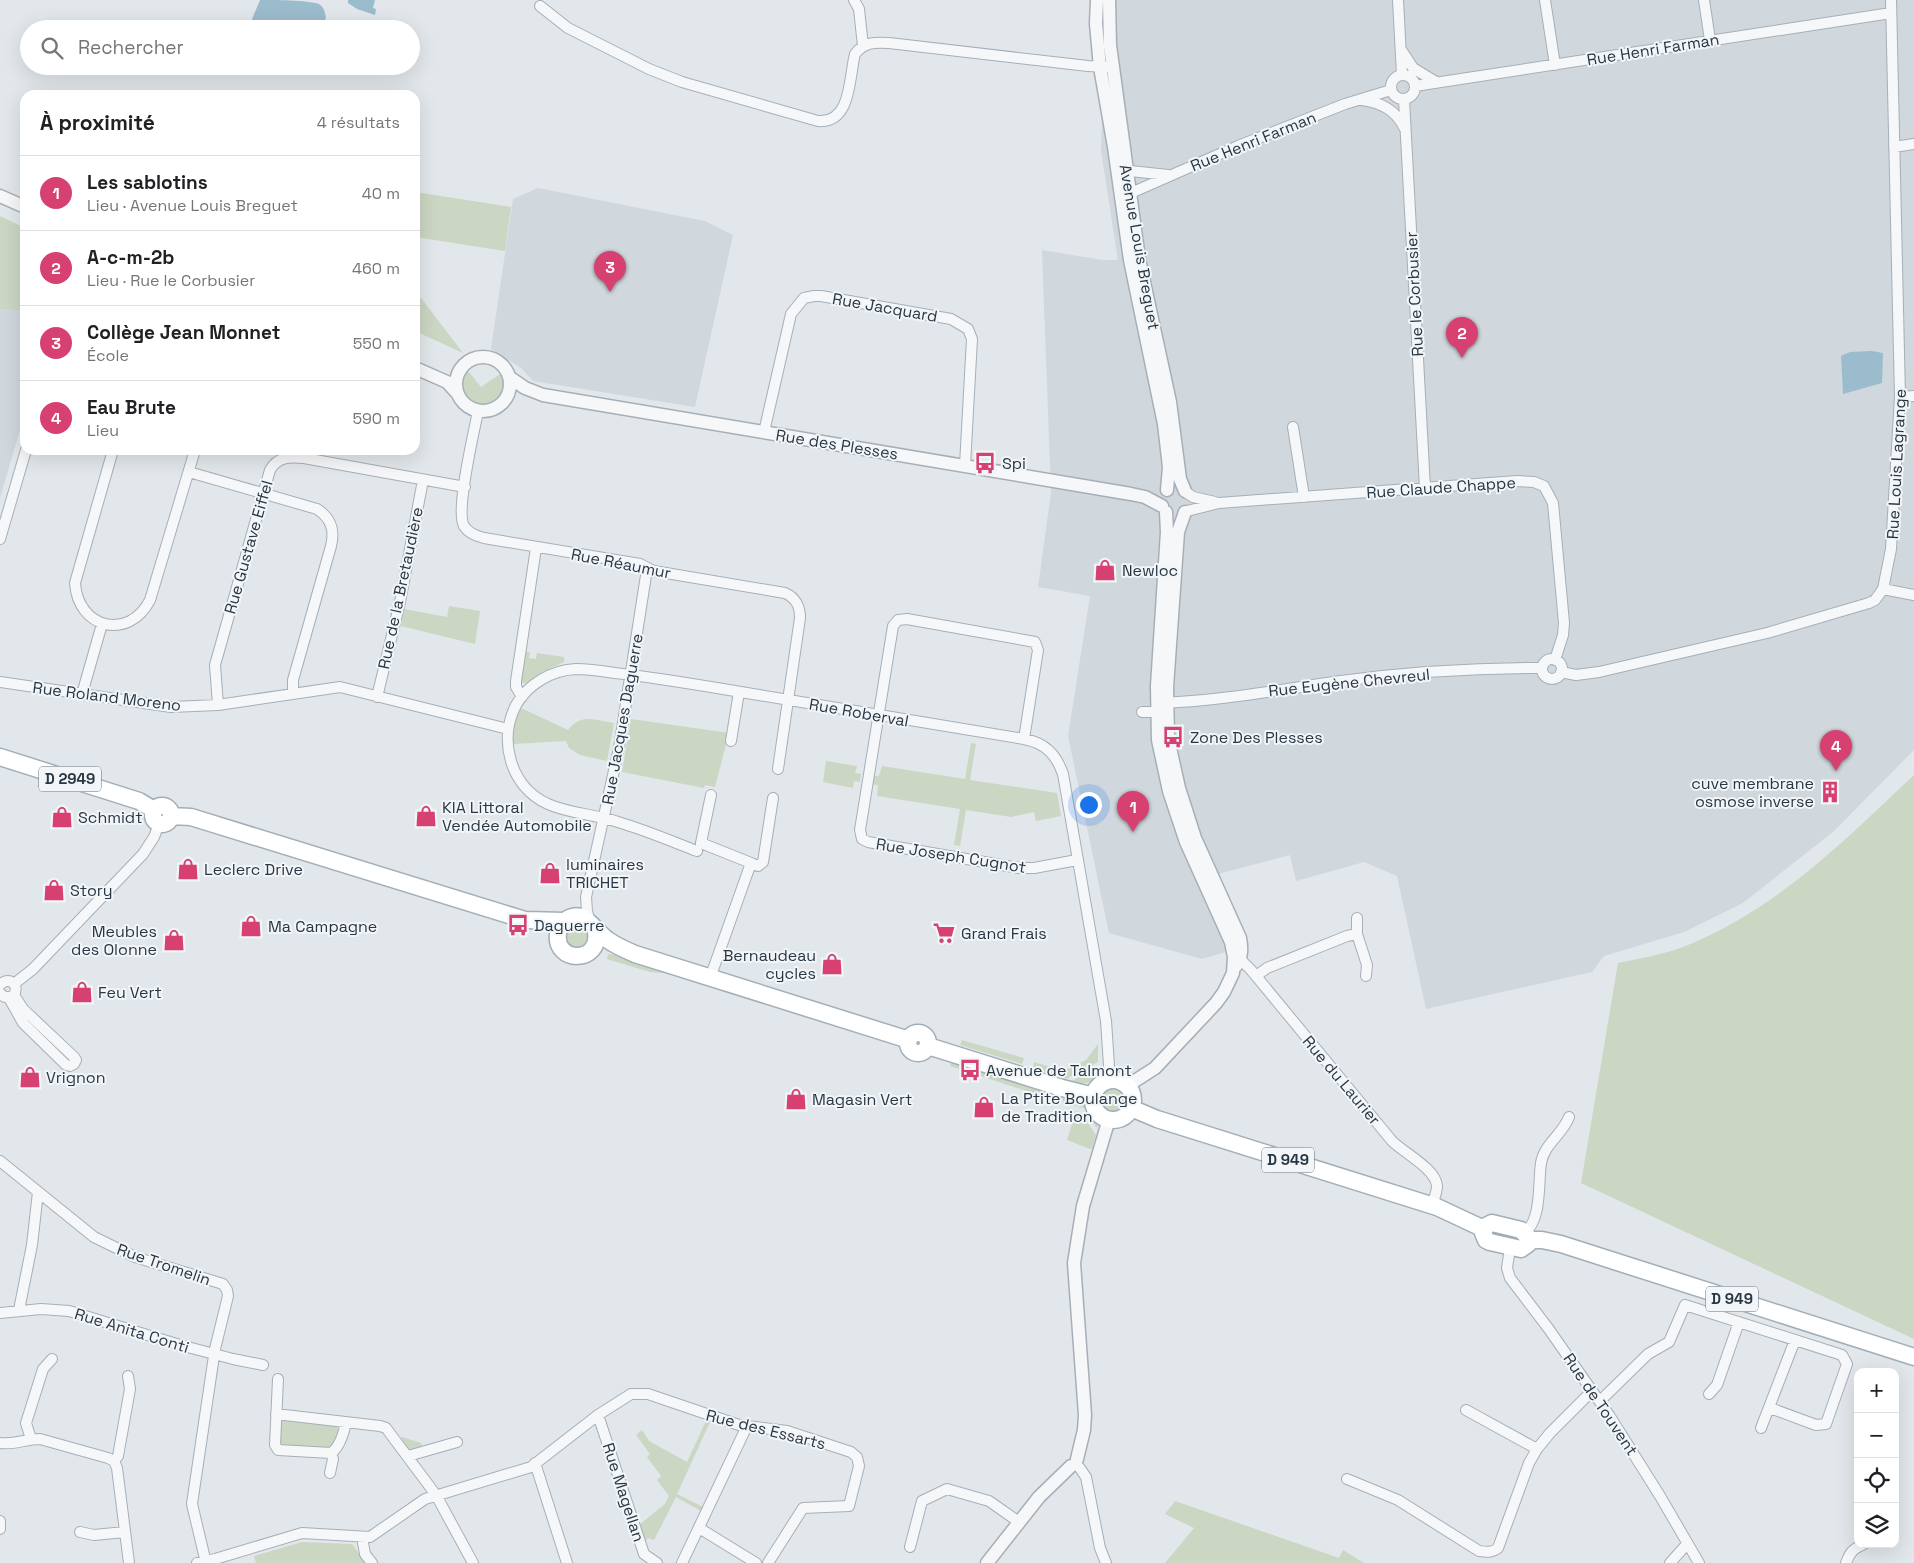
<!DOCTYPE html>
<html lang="fr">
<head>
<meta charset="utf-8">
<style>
  body { margin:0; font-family:"Space Grotesk",sans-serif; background:#f2f2f2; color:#202124 }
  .controls { position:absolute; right:15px; bottom:15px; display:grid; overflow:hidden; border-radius:10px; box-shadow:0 5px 20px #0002 }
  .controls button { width:45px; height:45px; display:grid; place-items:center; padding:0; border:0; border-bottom:1px solid #e0e0e0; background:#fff; color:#202124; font:25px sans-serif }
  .you { position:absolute; left:1088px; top:804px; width:18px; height:18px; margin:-12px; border:4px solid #fff; border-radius:50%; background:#1a73e8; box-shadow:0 0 0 8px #1a73e833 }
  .badge { display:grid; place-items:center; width:32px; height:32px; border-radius:50%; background:#d64171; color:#fff; font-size:16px; font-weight:700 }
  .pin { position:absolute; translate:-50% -41px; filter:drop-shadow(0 1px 2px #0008) }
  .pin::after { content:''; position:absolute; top:26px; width:18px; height:15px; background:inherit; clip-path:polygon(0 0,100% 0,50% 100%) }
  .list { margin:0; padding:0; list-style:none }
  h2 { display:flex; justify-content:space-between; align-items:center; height:65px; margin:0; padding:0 20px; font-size:21px }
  h2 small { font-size:16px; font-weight:400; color:#757577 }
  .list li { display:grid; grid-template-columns:32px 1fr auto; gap:15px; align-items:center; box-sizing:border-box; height:75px; padding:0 20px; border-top:1px solid #e0e0e0 }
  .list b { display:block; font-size:19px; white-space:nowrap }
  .list p { margin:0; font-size:16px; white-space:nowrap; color:#757577 }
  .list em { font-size:16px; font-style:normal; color:#757577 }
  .icon { flex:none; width:28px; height:28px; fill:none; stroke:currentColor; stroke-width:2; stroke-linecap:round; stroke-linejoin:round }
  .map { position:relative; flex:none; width:1914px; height:1563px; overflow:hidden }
  .search { position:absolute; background:#fff; box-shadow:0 5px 20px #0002; left:20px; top:20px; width:400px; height:55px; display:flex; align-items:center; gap:12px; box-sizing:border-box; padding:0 18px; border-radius:28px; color:#757577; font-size:19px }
  .panel { position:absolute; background:#fff; box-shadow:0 5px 20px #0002; left:20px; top:90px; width:400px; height:365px; border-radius:15px }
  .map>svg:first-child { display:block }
</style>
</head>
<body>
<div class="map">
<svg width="1914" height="1563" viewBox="0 0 1914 1563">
  <rect width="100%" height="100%" fill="#e2e7eb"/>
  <path fill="#d0d7dd" d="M1106,0H1914V750L1834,831L1743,903L1684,932L1604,956L1592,972L1426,1009L1397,876L1364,862L1296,881L1290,855L1218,874L1249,945L1202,959L1109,933L1068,736L1090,596L1038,587L1051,493L1042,250L1103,260H1118L1101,151Z
    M538,188L705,221L733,235L695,407L533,381L521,368L491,349L513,199Z
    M0,309L25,311V413L0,498Z"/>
  <path fill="#cbd6c3" d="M415,192L511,207L505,251L415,237Z
    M0,216L25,228V311L0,309Z
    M415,297L421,298L463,353L415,331Z
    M465,367L481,387L503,372C521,421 437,417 465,367Z
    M449,606L480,611L475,644L401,626L404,609L447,617Z
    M524,651L530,652L529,658L536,659L537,653L564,657V662L540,673L526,683H520Z
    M521,708L568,730C581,713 595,720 614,723L607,761L580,755L569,748L566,741L513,744C513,731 515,720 521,708Z
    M631,719L729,733L715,787L705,785L704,788L622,772Z
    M971,743L976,744L970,780L1057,793L1061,816L1036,821L1034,812L1011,817L966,810L960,846L954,845L960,809L877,796L878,785L872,784L873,776H879L882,766L965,779Z
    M826,761L857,766L855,773L861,774L860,782L854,781L853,788L823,782Z
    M1914,775V1339L1581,1183L1618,963C1642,958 1666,954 1688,945C1777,909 1846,839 1914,775Z
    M577,923L590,931L587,947L571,949L563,935L564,932Z
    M608,954L617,955L677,974L650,972L607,959Z
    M962,1040L1024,1058L1022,1064L960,1045Z
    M1098,1044V1062L1066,1079L1033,1068L1034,1062L1063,1071L1086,1060Z
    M952,1061L1057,1091L1054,1100L950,1066Z
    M1096,1068H1102C1100,1084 1081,1085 1068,1083Z
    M1100 1100a13 13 0 1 1 26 0a13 13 0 1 1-26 0Z
    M1065,1093C1081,1100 1092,1110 1098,1127H1096L1084,1108L1062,1102Z
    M1076,1111L1081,1113L1096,1135L1092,1148L1090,1149L1067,1140Z
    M283,1419L331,1423L337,1426L339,1434L332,1447L329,1448L283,1446L279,1442L280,1422Z
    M710,1422L677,1494L703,1507L701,1511L676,1497L654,1540L648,1538L645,1543L639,1525L665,1504L669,1496L657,1480L661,1476L647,1457L650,1454L636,1435L642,1430L649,1441L687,1462L705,1423Z
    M402,1437L421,1443L422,1445L421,1449L409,1451L402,1441Z
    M1175,1501L1339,1558L1343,1550L1364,1563H1165L1194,1528L1165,1514Z
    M302,1542L352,1544L366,1563H256L254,1556Z"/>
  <path fill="#9bbccd" d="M260,0C274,0 308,0 319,4C324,7 325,12 326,18L320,29H264L253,25L252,19Z
    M348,0H375L373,8L376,9L375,15L357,9L348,3Z
    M1872,351L1883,353L1882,383L1843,394L1841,356L1850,352Z"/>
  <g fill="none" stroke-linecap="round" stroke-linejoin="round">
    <g stroke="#a7afb6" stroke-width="12">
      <path id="minor" d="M854,0L859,9L863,46
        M1398,0L1402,75
        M1545,0L1555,65
        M1704,0L1710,40
        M540,6L568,28L649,69L682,82L818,121C852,124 849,76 855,54C864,42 875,42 889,43L1088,66L1107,67
        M1402,51L1413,68L1436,82
        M1391 87a12 12 0 1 1 24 0a12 12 0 1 1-24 0Z
        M1415,86L1891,13
        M1362,100C1382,103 1396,110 1405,129
        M1404,100L1425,488
        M1894,147L1914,144
        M1121,170L1168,175
        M1124,196L1238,146L1345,104L1391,90
        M1900,397L1914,396
        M478,411C474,433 455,510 464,526C468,533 476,536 484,538L640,564L654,571L785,593C796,598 800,606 800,618L778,769
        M1293,427L1304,497
        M764,432L791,314L804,298L814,296H821L951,319L968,329L972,339L965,465
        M113,450L75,583C78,629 129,641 150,600L195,450
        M189,472L317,509C331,518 335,530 331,546L293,680V693
        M1187,493L1193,497L1215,502
        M1187,511L1219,503L1517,481L1534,482L1544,486L1553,503L1564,623L1563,635L1555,660
        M0,539L26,450
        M1883,589L1914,595
        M1542 669a10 10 0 1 1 20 0a10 10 0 1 1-20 0Z
        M1561,672L1576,675L1599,672L1767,633L1869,603L1875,600L1883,589L1891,549L1900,397L1891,0
        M0,682L171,707L218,705L340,687L508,729
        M82,694L102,624
        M377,697L400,602L423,480
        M522,697L516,687V681L536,548
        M1160,703C1221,701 1282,689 1341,681C1408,672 1475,668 1542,668
        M218,705L215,665L270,470C278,456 290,457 304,458L465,487
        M1142,712H1157
        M1024,739L1038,650L1035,642L907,619L898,620L893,626L860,830L862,839L868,842L1019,868H1034L1077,860
        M731,741L739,692
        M697,851C671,841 645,830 618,822C595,814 570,814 548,804C510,787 498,740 516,705C528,684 552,670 576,669C589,669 602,671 615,673C651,677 687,683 723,689C823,705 924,723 1024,739C1045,743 1056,754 1063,774L1106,1021L1110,1080
        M751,863L758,866L763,862L773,798
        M1357,918V934L1367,965L1366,976
        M590,922L587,911L586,897L619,748L647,569
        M1234,957L1240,959L1251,970L1392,1141C1404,1153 1436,1169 1437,1186C1437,1192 1434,1199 1432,1205
        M1256,976L1267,968L1347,936L1357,934
        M710,978L751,863L701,843L711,795
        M14,984L33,969L143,854L154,837L159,824
        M0,985C8,976 20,984 14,995C9,999 4,998 0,993
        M9,998L23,1023L66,1065L70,1066L74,1064L76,1060L74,1057L23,1009L14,995
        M0,1161L94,1237L135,1257L223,1284L227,1290L228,1296L215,1349L193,1497L192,1504L206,1563
        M1525,1232C1542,1220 1538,1182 1541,1163C1544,1144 1563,1134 1569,1117
        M1510,1248L1507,1268L1510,1278L1548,1328L1609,1415L1660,1496L1699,1563
        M19,1310L32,1245L38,1192
        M0,1313L41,1309L69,1311L180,1345L233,1359L263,1365
        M278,1379L275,1445L278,1450L331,1453C340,1447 344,1432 346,1422
        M1709,1394L1717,1385L1739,1322
        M1600,1401L1648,1354L1669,1342L1685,1305L1842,1355L1847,1364L1826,1424L1816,1425L1770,1408
        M1466,1410L1537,1449
        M276,1414L380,1426L386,1428L436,1495L473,1563
        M598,1415L644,1554L657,1563
        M1761,1428L1795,1340
        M31,1439L26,1423L43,1369L52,1359
        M0,1443C14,1445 26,1439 40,1439L108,1458L114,1461L117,1468L129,1563
        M408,1456L457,1442
        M114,1461L118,1456L130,1389L128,1376
        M535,1463L567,1563
        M1079,1467L1086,1477L1100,1548L1106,1563
        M330,1473L333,1459L331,1453
        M1347,1479L1398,1500L1479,1551C1486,1552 1492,1553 1498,1548L1529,1463L1537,1449L1550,1433L1592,1391
        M0,1521V1529
        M699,1528L756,1563
        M80,1532L94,1535L125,1532
        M362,1537L365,1554L372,1563
        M910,1547L922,1501L947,1489L989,1501L1019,1522
        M197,1563L215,1559L302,1533L370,1537L425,1499L531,1467L598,1415L631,1394H648L739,1425L787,1431L851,1452L857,1457L859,1466L849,1506L803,1508L768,1563
        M682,1563L747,1426
        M1670,1563L1687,1544
        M1846,1563C1850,1552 1853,1549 1864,1544"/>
    </g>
    <g stroke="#a7afb6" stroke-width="15">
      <path id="tertiary" d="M1097,0L1096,24L1100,67L1114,147L1130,260L1164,424L1169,467L1167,490
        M1109,0L1110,45L1139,259L1170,402L1180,479L1185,491
        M0,196L25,207
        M456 384a27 27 0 1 1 54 0a27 27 0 1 1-54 0Z
        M415,368L447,382L457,393
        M509,377L525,388L543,395L1131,494L1145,497L1162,506
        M1185,512L1178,532L1167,687L1168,739L1179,788L1195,838L1240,938C1242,949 1242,956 1236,966
        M1127,1086L1155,1068L1216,1003L1224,992L1233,973L1234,957L1231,942L1186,842L1169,791L1158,740L1157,686L1167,532L1166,512
        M1077,1459L1084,1430L1085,1415L1074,1263L1083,1206L1109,1119
        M987,1563L1039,1497L1071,1466"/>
    </g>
    <g stroke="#a1aeb8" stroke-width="19">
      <path id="primary" d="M0,757L139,801L154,810
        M153 815a9 9 0 1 1 18 0a9 9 0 1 1-18 0Z
        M171,816L191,817L525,920L565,921
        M596,932C601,964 554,963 558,934C558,929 561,924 565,921C584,906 595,932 608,940C616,946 626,950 635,954L909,1040
        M908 1043a10 10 0 1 1 20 0a10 10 0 1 1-20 0Z
        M928,1046L1062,1088L1094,1096
        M1093 1100a20 20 0 1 1 40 0a20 20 0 1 1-40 0Z
        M1131,1108L1157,1119L1437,1207L1484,1229
        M1492,1223L1521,1230L1528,1237V1244L1521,1249L1490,1242L1486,1240L1483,1233L1486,1226Z
        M1529,1240H1542L1561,1244L1914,1357"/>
    </g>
    <use href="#minor" stroke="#f5f7f9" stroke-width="10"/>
    <use href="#tertiary" stroke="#f5f7f9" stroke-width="12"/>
    <use href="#primary" stroke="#fff" stroke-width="16"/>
  </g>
  <defs>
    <g id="bus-bare" transform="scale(1.725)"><path d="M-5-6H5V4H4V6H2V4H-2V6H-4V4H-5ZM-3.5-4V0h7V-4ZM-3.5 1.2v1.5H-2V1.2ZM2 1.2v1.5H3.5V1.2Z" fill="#d64171" stroke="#f2f6f8" stroke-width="2.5" paint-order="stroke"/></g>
    <g id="shop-bare" transform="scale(1.725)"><path d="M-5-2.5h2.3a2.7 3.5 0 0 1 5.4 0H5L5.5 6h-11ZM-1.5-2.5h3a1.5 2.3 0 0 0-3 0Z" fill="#d64171" stroke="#f2f6f8" stroke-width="2.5" paint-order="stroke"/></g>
    <g id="building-bare" transform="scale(1.725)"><path d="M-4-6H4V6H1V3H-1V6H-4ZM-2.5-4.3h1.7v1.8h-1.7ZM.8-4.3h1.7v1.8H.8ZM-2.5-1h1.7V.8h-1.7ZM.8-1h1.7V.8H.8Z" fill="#d64171" stroke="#f2f6f8" stroke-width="2.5" paint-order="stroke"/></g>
    <g id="supermarket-bare" transform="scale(1.725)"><path d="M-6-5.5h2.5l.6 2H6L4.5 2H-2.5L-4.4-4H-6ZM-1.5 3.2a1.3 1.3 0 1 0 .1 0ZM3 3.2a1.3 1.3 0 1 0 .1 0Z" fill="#d64171" stroke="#f2f6f8" stroke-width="2.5" paint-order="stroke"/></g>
  </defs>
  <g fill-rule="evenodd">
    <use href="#bus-bare" x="985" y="463"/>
    <use href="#shop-bare" x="1105" y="570"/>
    <use href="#bus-bare" x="1173" y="737"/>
    <use href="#building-bare" x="1830" y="792"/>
    <use href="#shop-bare" x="426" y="816"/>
    <use href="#shop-bare" x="62" y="817"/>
    <use href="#shop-bare" x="188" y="869"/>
    <use href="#shop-bare" x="550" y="873"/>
    <use href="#shop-bare" x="54" y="890"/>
    <use href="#bus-bare" x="518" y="925"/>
    <use href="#shop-bare" x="251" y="926"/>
    <use href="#supermarket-bare" x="944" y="933"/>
    <use href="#shop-bare" x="174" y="940"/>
    <use href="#shop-bare" x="832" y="964"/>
    <use href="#shop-bare" x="82" y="992"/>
    <use href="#bus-bare" x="970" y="1070"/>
    <use href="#shop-bare" x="30" y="1077"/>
    <use href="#shop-bare" x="796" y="1099"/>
    <use href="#shop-bare" x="984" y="1107"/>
  </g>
  <g text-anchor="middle" stroke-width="4" stroke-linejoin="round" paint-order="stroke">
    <g fill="#f2f6f8" stroke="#65707a" stroke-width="1">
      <rect x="39" y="766.5" width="62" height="25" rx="4"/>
      <rect x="1262" y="1147.5" width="52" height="25" rx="4"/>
      <rect x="1706" y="1286.5" width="52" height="25" rx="4"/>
    </g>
    <g font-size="15" font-weight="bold" fill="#293744">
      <text x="70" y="784">D 2949</text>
      <text x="1288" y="1165">D 949</text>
      <text x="1732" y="1304">D 949</text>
    </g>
    <g font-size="16" fill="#293744" stroke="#f2f6f8">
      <text transform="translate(1653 49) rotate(-9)" y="6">Rue Henri Farman</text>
      <text transform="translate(1253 141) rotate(-22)" y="6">Rue Henri Farman</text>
      <text transform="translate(1140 247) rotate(80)" y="6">Avenue Louis Breguet</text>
      <text transform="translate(1414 294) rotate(-93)" y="6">Rue le Corbusier</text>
      <text transform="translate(885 307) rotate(10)" y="6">Rue Jacquard</text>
      <text transform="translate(837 444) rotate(9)" y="6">Rue des Plesses</text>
      <text transform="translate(1896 464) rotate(-87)" y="6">Rue Louis Lagrange</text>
      <text transform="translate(1441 487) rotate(-4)" y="6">Rue Claude Chappe</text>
      <text transform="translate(248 547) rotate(-74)" y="6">Rue Gustave Eiffel</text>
      <text transform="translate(621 563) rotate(11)" y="6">Rue Réaumur</text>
      <text transform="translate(400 588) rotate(-78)" y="6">Rue de la Bretaudière</text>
      <text transform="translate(1349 682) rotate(-6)" y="6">Rue Eugène Chevreul</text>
      <text transform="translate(107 696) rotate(7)" y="6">Rue Roland Moreno</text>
      <text transform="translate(859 712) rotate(10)" y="6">Rue Roberval</text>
      <text transform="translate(622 719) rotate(-80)" y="6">Rue Jacques Daguerre</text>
      <text transform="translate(951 855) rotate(9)" y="6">Rue Joseph Cugnot</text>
      <text transform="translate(1342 1080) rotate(50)" y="6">Rue du Laurier</text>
      <text transform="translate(164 1264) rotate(19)" y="6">Rue Tromelin</text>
      <text transform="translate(132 1330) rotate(17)" y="6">Rue Anita Conti</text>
      <text transform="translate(1601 1404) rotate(56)" y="6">Rue de Touvent</text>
      <text transform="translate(766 1429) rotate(14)" y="6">Rue des Essarts</text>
      <text transform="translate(624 1492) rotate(72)" y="6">Rue Magellan</text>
    </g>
    <g font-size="16" fill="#293744" stroke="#f2f6f8" text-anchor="start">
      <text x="1002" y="469">Spi</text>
      <text x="1122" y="576">Newloc</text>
      <text x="1190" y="743">Zone Des Plesses</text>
      <text x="1814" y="789" text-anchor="end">cuve membrane<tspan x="1814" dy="18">osmose inverse</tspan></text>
      <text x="442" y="813">KIA Littoral<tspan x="442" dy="18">Vendée Automobile</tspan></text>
      <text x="78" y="823">Schmidt</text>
      <text x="566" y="870">luminaires<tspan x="566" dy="18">TRICHET</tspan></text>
      <text x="204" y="875">Leclerc Drive</text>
      <text x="70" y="896">Story</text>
      <text x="534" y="931">Daguerre</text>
      <text x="268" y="932">Ma Campagne</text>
      <text x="157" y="937" text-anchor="end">Meubles<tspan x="157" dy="18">des Olonne</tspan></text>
      <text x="961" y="939">Grand Frais</text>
      <text x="816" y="961" text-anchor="end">Bernaudeau<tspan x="816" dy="18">cycles</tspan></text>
      <text x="98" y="998">Feu Vert</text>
      <text x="986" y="1076">Avenue de Talmont</text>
      <text x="46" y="1083">Vrignon</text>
      <text x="1001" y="1104">La Ptite Boulange<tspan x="1001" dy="18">de Tradition</tspan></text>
      <text x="812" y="1105">Magasin Vert</text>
    </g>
  </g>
</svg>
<div class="controls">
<button>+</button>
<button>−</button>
<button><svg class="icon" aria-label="locate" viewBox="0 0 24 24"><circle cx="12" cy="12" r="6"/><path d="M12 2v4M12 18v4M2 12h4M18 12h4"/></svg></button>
<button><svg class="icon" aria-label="layers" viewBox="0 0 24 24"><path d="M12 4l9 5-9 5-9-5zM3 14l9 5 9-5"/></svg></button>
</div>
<div class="you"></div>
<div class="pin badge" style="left:1133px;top:832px">1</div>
<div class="pin badge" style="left:1462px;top:358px">2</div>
<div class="pin badge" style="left:610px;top:292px">3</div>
<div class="pin badge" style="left:1836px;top:771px">4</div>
<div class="search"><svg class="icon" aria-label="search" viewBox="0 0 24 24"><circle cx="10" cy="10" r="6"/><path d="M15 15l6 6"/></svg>Rechercher</div>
<section class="panel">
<h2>À proximité<small>4 résultats</small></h2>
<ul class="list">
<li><span class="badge">1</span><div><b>Les sablotins</b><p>Lieu · Avenue Louis Breguet</p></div><em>40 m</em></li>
<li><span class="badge">2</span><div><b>A-c-m-2b</b><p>Lieu · Rue le Corbusier</p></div><em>460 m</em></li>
<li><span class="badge">3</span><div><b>Collège Jean Monnet</b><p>École</p></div><em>550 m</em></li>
<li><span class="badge">4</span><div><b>Eau Brute</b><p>Lieu</p></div><em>590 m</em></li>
</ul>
</section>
</div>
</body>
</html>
